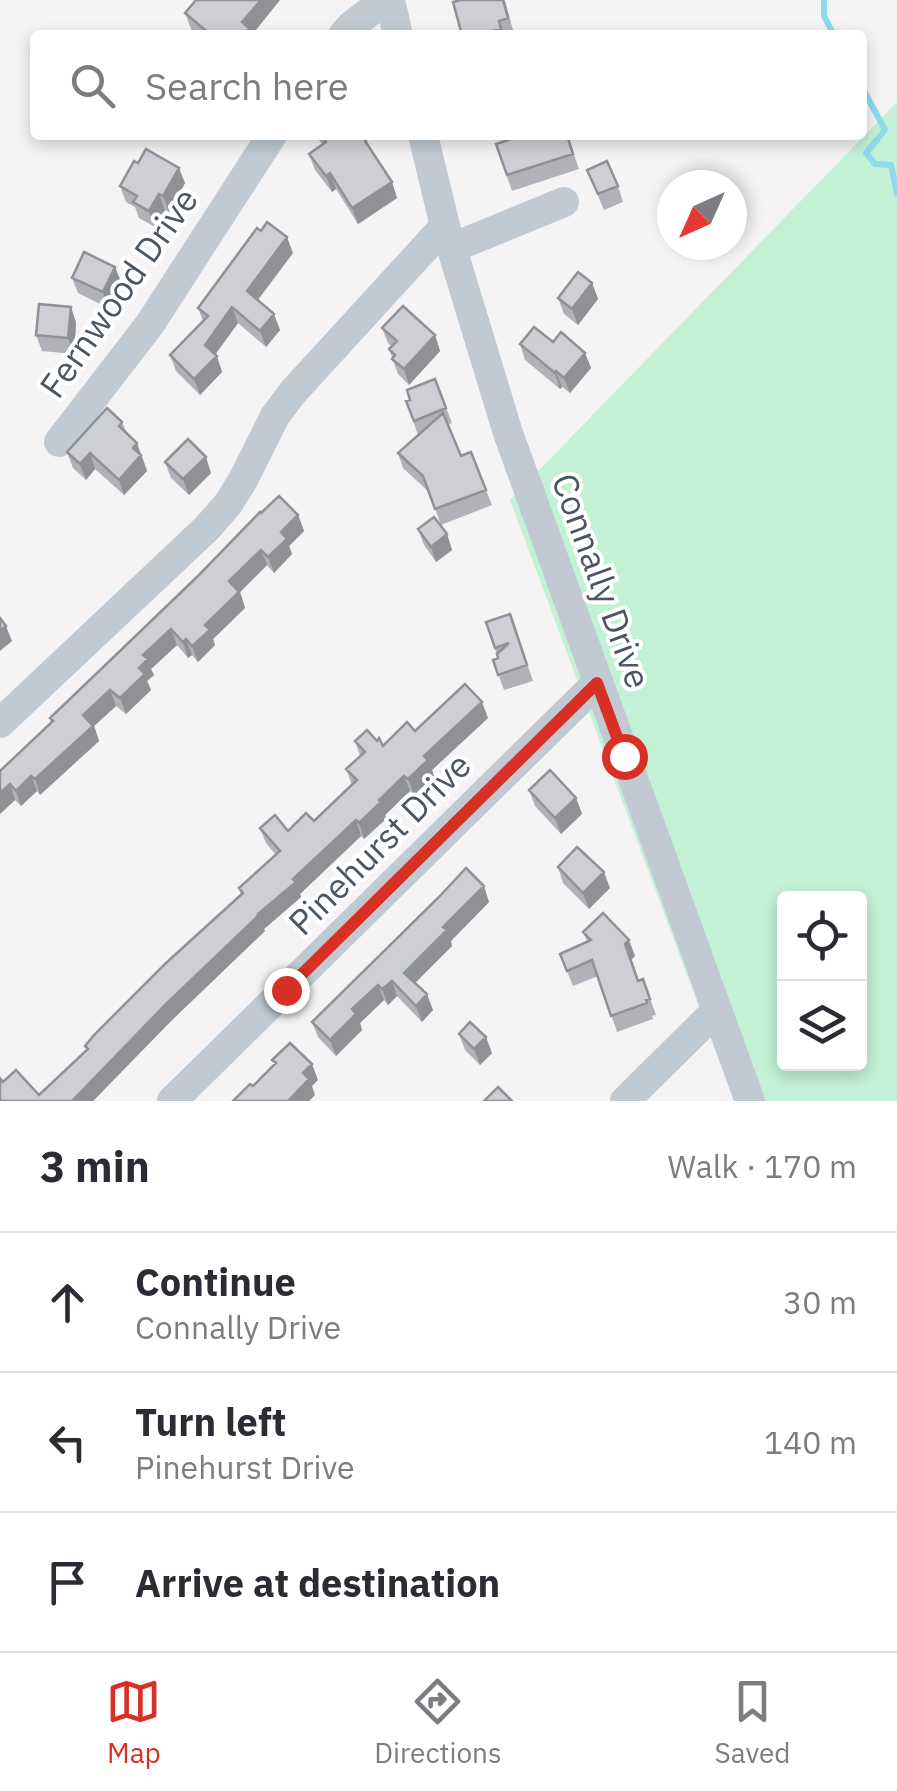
<!DOCTYPE html>
<html lang="en">
<head>
<meta charset="utf-8">
<style>
  body { margin:0; font-family:"IBM Plex Sans",sans-serif; background:#f7f7f7; color:#2b2b33 }
  .controls { position:absolute; right:30px; bottom:30px; display:grid; overflow:hidden; border-radius:10px; box-shadow:0 5px 15px #0003 }
  .controls button { width:90px; height:90px; display:grid; place-items:center; padding:0; border:0; border-bottom:2px solid #e1e1e2; background:#fff; color:#2b2b33; font:50px sans-serif }
  .compass { position:absolute; left:657px; top:170px; width:90px; height:90px; border-radius:50%; background:#fff; box-shadow:0 5px 15px #0003; rotate:225deg }
  .stop { position:absolute; width:30px; height:30px; margin:-22px; border:8px solid #d93025; border-radius:50%; background:#fff }
  .stop.end { background:#d93025; border-color:#fff; box-shadow:0 2px 10px #0008 }
  .list { margin:0; padding:0; list-style:none }
  h2 { display:flex; justify-content:space-between; align-items:center; height:130px; margin:0; padding:0 40px; font-size:42px }
  h2 small { font-size:32px; font-weight:400; color:#7c7c81 }
  .list li { display:grid; grid-template-columns:65px 1fr auto; gap:30px; align-items:center; box-sizing:border-box; height:140px; padding:0 40px; border-top:2px solid #e1e1e2 }
  .list b { display:block; font-size:38px; white-space:nowrap }
  .list p { margin:0; font-size:32px; white-space:nowrap; color:#7c7c81 }
  .list em { font-size:32px; font-style:normal; color:#7c7c81 }
  .icon { flex:none; width:55px; height:55px; fill:none; stroke:currentColor; stroke-width:2; stroke-linecap:round; stroke-linejoin:round }
  .map { position:relative; flex:none; width:897px; height:1101px; overflow:hidden }
  .search { position:absolute; background:#fff; box-shadow:0 5px 15px #0003; left:30px; right:30px; top:30px; height:110px; display:flex; align-items:center; gap:25px; box-sizing:border-box; padding:0 35px; border-radius:10px; color:#7c7c81; font-size:38px }
  .sheet { height:550px; background:#fff }
  nav { display:flex; justify-content:space-around; align-items:center; box-sizing:border-box; height:140px; border-top:2px solid #e1e1e2; background:#fff; font-size:28px; color:#7c7c81 }
  nav a { display:grid; justify-items:center; gap:5px }
  nav .on { color:#d93025 }
  .map>svg:first-child { display:block }
</style>
</head>
<body>
<div class="map">
<svg width="897" height="1101" viewBox="0 0 897 1101">
  <rect width="100%" height="100%" fill="#f5f3f3"/>
  <path fill="#c3f1d5" fill-rule="evenodd" d="M897,102V1101H734L510,500ZM784,898H860V1064H784Z"/>
  <g fill="none" stroke-linecap="round" stroke-linejoin="round">
    <path stroke="#90daee" stroke-width="6" d="M824,0V16L834,35
      M862,87L885,130L866,153L875,164L891,165L897,194"/>
    <path stroke="#c1cad2" stroke-width="30" d="M390,0L398,35
      M343,35L351,26L385,0
      M423,135L445,226L508,433L750,1101
      M452,248L564,202
      M59,442L150,324L272,135
      M0,723L207,528L228,504L243,480L275,416L293,392L445,226
      M172,1101L597,683
      M625,1101L717,1010"/>
  </g>
  <path fill="#b0b2b7" d="M505,0L514,34L462,35Z
    M185,13L251,34L252,35H198L191,29Z
    M315,135H364L372,151L392,182L397,198L358,224L336,189L332,192L315,170L309,154L322,144Z
    M567,135L579,169L512,191L496,144Z
    M587,170L618,186L623,202L604,210Z
    M185,183L169,212L165,210L155,227L139,218L135,207L126,202L120,186Z
    M293,253L258,300L280,330L266,347L238,323L215,355L222,372L200,395L176,371L170,355L203,321L198,308Z
    M115,267L121,282L108,308L78,293L72,278Z
    M592,283L598,299L578,325L564,314L558,298Z
    M71,307L76,323L74,354L42,351L36,335Z
    M382,328L435,335L440,351L409,385L398,374L389,349L392,347L388,343Z
    M553,342L585,353L591,368L570,393L562,387L560,389L525,360L520,344Z
    M435,379L452,423L448,425L461,456L471,452L492,505L441,525L429,492L403,468L398,453L418,435L406,401L410,400Z
    M122,422L127,433L143,459L147,471L124,495L95,469L86,480L73,468L67,452Z
    M165,462L211,473L189,495L171,478Z
    M261,513L298,515L304,531L289,546L292,554L274,573L267,565L240,592L245,608L213,639L215,645L198,662L192,655L188,658L177,645L151,669L154,675L147,681L151,690L126,714L116,706L94,726L99,741L40,795L37,791L21,806L15,800L0,814V771L51,722L50,718Z
    M418,529L447,534L452,550L436,562L424,545Z
    M510,614L533,681L504,690L493,660L498,658L486,622Z
    M488,718L432,770L434,776L414,795L410,791L385,815L387,818L364,839L361,836L300,894L301,897L264,929L265,931L171,1021L93,1101H0V1078L3,1082L39,1095L87,1050L85,1046L241,895L239,888L276,855L266,843L260,828L288,831L314,821L352,785L346,769L360,756L355,741H377L383,746L415,731Z
    M529,790L576,798L582,814L561,834L535,806Z
    M558,867L610,888L589,909L563,883Z
    M489,902L451,941L452,946L415,983L433,1010L422,1022L397,996L388,1005L384,1000L360,1023L362,1030L336,1056L318,1037L312,1022Z
    M583,932L635,956L631,960L638,981L643,979L656,1015L652,1016L653,1019L617,1032L598,976L573,986L560,954L587,941Z
    M459,1034L492,1053L480,1065L465,1050Z"/>
  <path fill="#909195" d="M261,0H280L252,35H244L242,22Z
    M179,168L185,183L169,212L163,196Z
    M330,173L336,189L332,192L326,176Z
    M392,182L397,198L358,224L352,208Z
    M159,194L165,210L155,227L149,211Z
    M287,237L293,253L253,306L247,291Z
    M115,267L121,282L108,308L103,292Z
    M592,283L598,299L578,325L572,309Z
    M71,307L76,323L74,354L68,338Z
    M232,307L238,323L211,360L205,345Z
    M274,314L280,330L266,347L260,331Z
    M435,335L440,351L409,385L404,369Z
    M585,353L591,368L570,393L564,378Z
    M217,356L222,372L200,395L194,379Z
    M556,371L562,387L560,389L555,373Z
    M137,443L147,471L124,495L119,480L133,448Z
    M90,453L95,469L86,480L80,464Z
    M206,457L211,473L189,495L183,479Z
    M298,515L304,531L289,546L292,554L274,573L268,557L281,532Z
    M447,534L452,550L436,562L431,547Z
    M261,550L267,565L240,592L245,608L213,639L215,645L198,662L192,646L229,581Z
    M6,626L12,641L0,651V631Z
    M171,629L177,645L151,669L154,675L147,681L151,690L126,714L120,698L139,668L143,655Z
    M186,639L192,655L188,658L183,642Z
    M110,690L116,706L94,726L99,741L40,795L35,779L83,715Z
    M482,702L488,718L432,770L434,776L414,795L408,779L424,756Z
    M31,776L37,791L21,806L16,791Z
    M404,776L410,791L385,815L387,818L364,839L359,823L379,800Z
    M10,784L15,800L0,814V793Z
    M576,798L582,814L561,834L555,818Z
    M356,820L361,836L300,894L301,897L264,929L265,931L171,1021L93,1101H72L165,1005Z
    M604,872L610,888L589,909L583,893Z
    M484,886L489,902L451,941L452,946L410,988L404,973L443,927Z
    M629,940L635,956L631,960L625,944Z
    M392,981L397,996L388,1005L382,989Z
    M378,985L384,1000L360,1023L362,1030L336,1056L330,1040L352,1009Z
    M427,994L433,1010L422,1022L416,1006Z
    M486,1037L492,1053L480,1065L474,1049Z
    M312,1064L318,1080L312,1086L315,1095L309,1101H288L303,1073Z"/>
  <path fill="#cdcfd5" stroke="#909195" stroke-width="2.5" d="M196,0H261L242,22L249,28L244,35H211L185,13Z
    M460,0H503L508,18L499,21L501,29L488,32L489,35H462L453,2Z
    M321,135H364L367,139L365,141L392,182L352,208L330,173L326,176L309,154L326,142Z
    M523,135H567L573,154L507,175L496,144Z
    M146,149L179,168L163,196L159,194L149,211L133,202L137,196L120,186L134,161L138,163Z
    M607,161L618,186L598,194L587,170Z
    M267,222L287,237L247,291L274,314L260,331L232,307L205,345L217,356L194,379L170,355L208,316L198,308L257,228L261,231Z
    M84,252L115,267L103,292L72,278Z
    M578,272L592,283L572,309L558,298Z
    M39,304L71,307L68,338L36,335Z
    M403,306L435,335L404,369L392,359L395,355L389,349L397,341L382,328Z
    M534,327L553,342L561,332L585,353L564,378L556,371L555,373L520,344Z
    M435,379L446,408L414,421L406,401L410,400L407,390Z
    M107,408L122,422L119,426L137,443L133,448L141,455L119,480L90,453L80,464L67,452Z
    M443,413L461,456L471,452L486,490L435,509L423,476L398,453Z
    M188,439L206,457L183,479L165,462Z
    M279,496L298,515L281,532L287,539L268,557L261,550L229,581L239,592L205,625L210,630L192,646L186,639L183,642L171,629L143,655L148,659L139,668L145,674L120,698L110,690L83,715L93,726L35,779L31,776L16,791L10,784L0,793V771L53,721L50,718L195,579L260,512L261,513Z
    M434,517L447,534L431,547L418,529Z
    M510,614L527,665L498,675L493,660L498,658L497,654L509,643L495,648L486,622Z
    M0,618L6,626L0,631Z
    M465,684L482,702L424,756L428,760L408,779L404,776L379,800L381,802L359,823L356,820L322,852L293,879L296,882L258,914L259,915L165,1005L72,1101H2L0,1099V1078L3,1082L16,1070L39,1095L88,1049L85,1046L95,1034L166,963L243,893L239,888L280,851L260,828L275,815L288,831L306,813L314,821L357,780L346,769L365,752L355,741L367,730L377,741L379,738L383,746L407,722L415,731Z
    M550,770L576,798L555,818L529,790Z
    M577,847L604,872L583,893L558,867Z
    M466,868L484,886L443,927L447,930L404,973L427,994L416,1006L392,981L382,989L378,985L352,1009L356,1014L330,1040L312,1022L439,897Z
    M603,913L629,940L625,944L638,981L643,979L650,999L646,1000L647,1003L611,1016L592,960L567,971L560,954L591,940L583,932Z
    M470,1022L486,1037L474,1049L459,1034Z
    M290,1043L312,1064L303,1073L309,1079L288,1101H233L250,1084L253,1086L276,1063L272,1060Z
    M498,1087L512,1101H484Z"/>
  <g fill="none" stroke-linecap="round" stroke-linejoin="round">
    <path stroke="#d93025" stroke-width="12" d="M286,990L597,683L624,756"/>
  </g>
  <g text-anchor="middle" stroke-width="8" stroke-linejoin="round" paint-order="stroke">
    <g font-size="35" fill="#4a5661" stroke="#fff">
      <text transform="translate(119 293) rotate(-55)" y="12">Fernwood Drive</text>
      <text transform="translate(601 581) rotate(70)" y="12">Connally Drive</text>
      <text transform="translate(380 844) rotate(-45)" y="12">Pinehurst Drive</text>
    </g>
  </g>
</svg>
<div class="controls">
<button><svg class="icon" aria-label="locate" viewBox="0 0 24 24"><circle cx="12" cy="12" r="6"/><path d="M12 2v4M12 18v4M2 12h4M18 12h4"/></svg></button>
<button><svg class="icon" aria-label="layers" viewBox="0 0 24 24"><path d="M12 4l9 5-9 5-9-5zM3 14l9 5 9-5"/></svg></button>
</div>
<svg class="compass" viewBox="-18 -18 36 36"><path d="M0-13l5 13h-10z" fill="#e53935"/><path d="M0 13l5-13h-10z" fill="#7c7c81"/></svg>
<div class="stop" style="left:624px;top:756px"></div>
<div class="stop end" style="left:286px;top:990px"></div>
<div class="search"><svg class="icon" aria-label="search" viewBox="0 0 24 24"><circle cx="10" cy="10" r="6"/><path d="M15 15l6 6"/></svg>Search here</div>
</div>
<section class="sheet">
<h2>3 min<small>Walk · 170 m</small></h2>
<ul class="list">
<li><svg class="icon" aria-label="ahead" viewBox="0 0 24 24"><path d="M12 20V5M6 11l6-6 6 6"/></svg><div><b>Continue</b><p>Connally Drive</p></div><em>30 m</em></li>
<li><svg class="icon" aria-label="left" viewBox="0 0 24 24"><path d="M17 20v-9H6M10 6l-5 5 5 5"/></svg><div><b>Turn left</b><p>Pinehurst Drive</p></div><em>140 m</em></li>
<li><svg class="icon" aria-label="arrive" viewBox="0 0 24 24"><path d="M6 21V4h12l-3 4 3 4H6"/></svg><div><b>Arrive at destination</b></div></li>
</ul>
</section>
<nav>
<a class="on"><svg class="icon" aria-label="map" viewBox="0 0 24 24"><path d="M3 6l6-2 6 2 6-2v14l-6 2-6-2-6 2zM9 4v14M15 6v14"/></svg>Map</a>
<a><svg class="icon" aria-label="directions" viewBox="0 0 24 24"><path d="M12 3l9 9-9 9-9-9zM9 14v-3h6M13 9l2 2-2 2"/></svg>Directions</a>
<a><svg class="icon" aria-label="saved" viewBox="0 0 24 24"><path d="M7 4h10v16l-5-4-5 4z"/></svg>Saved</a>
</nav>
</body>
</html>
